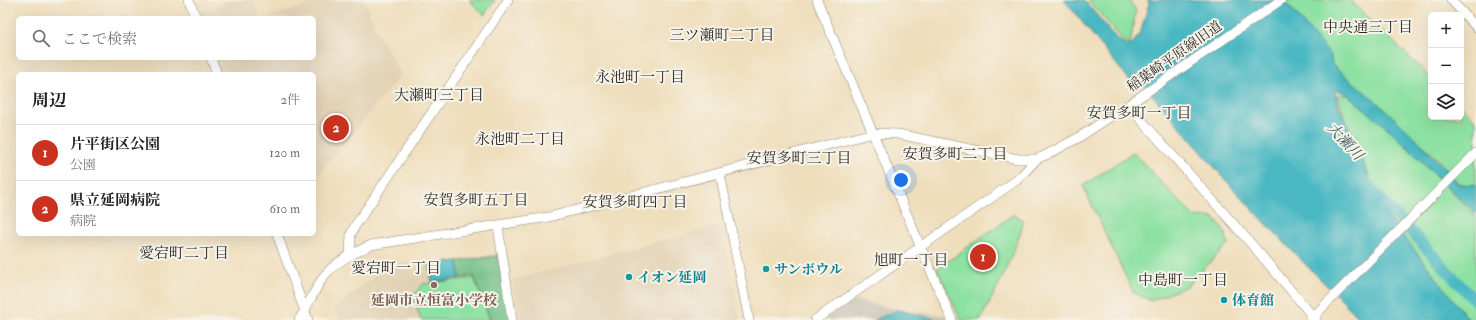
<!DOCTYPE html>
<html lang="ja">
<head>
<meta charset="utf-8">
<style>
  body { margin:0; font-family:"IM FELL Double Pica","Noto Serif JP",serif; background:#f2f2f2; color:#222 }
  .controls { position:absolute; right:12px; top:12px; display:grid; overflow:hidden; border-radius:6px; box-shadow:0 4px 16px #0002 }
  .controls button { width:36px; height:36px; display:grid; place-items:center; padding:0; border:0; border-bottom:1px solid #e0e0e0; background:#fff; color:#222; font:20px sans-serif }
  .you { position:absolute; left:901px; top:180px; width:14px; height:14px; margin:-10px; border:3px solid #fff; border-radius:50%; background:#1a73e8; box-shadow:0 0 0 6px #1a73e833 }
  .badge { display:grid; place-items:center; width:26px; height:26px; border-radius:50%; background:#c8321e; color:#fff; font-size:13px; font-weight:700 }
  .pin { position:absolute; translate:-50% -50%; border:2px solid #fff; box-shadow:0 1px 4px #0006 }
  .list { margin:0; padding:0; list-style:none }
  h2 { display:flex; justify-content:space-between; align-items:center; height:52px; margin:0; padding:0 16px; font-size:17px }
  h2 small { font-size:13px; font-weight:400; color:#767676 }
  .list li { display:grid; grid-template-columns:26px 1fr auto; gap:12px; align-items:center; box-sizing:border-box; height:56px; padding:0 16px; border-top:1px solid #e0e0e0 }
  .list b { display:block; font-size:15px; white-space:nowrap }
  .list p { margin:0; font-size:13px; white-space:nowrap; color:#767676 }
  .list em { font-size:13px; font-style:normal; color:#767676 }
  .icon { flex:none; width:22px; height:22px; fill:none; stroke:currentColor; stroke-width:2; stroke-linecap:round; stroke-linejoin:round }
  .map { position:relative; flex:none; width:1476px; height:320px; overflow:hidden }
  .search { position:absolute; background:#fff; box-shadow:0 4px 16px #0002; left:16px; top:16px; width:300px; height:44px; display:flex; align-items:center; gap:10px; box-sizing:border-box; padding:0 14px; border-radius:6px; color:#767676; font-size:15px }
  .panel { position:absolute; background:#fff; box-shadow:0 4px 16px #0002; left:16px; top:72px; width:300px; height:164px; border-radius:6px }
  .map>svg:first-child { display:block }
</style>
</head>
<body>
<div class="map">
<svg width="1476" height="320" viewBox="0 0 1476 320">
  <rect width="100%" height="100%" fill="#f7f3e8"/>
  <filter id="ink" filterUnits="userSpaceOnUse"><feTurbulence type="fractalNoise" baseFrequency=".025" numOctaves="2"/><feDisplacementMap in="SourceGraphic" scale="8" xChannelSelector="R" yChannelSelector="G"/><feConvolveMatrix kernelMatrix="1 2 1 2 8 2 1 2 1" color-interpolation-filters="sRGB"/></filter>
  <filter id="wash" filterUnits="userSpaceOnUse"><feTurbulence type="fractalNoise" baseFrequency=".012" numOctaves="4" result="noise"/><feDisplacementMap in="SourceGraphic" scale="16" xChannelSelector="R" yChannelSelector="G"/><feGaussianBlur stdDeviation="0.9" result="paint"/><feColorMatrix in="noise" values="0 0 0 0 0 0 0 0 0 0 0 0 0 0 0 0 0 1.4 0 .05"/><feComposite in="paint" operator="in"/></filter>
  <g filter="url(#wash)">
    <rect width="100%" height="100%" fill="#efdebc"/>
    <path fill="#e2d1b4" d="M230,0H253L260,18H200L199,15L202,11Z
      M322,0H364L376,30L400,73V75L314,180V74H221L215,58H314V18H266Z
      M721,225L740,320H519L512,280Z
      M500,253L511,320H338L339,319L335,308L387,265L411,261L413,267Z"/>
    <path fill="#cac3b8" d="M854,300L880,306L946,316L948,320H823Z"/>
    <path fill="#8de1a2" stroke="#5c8666" d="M469,0H495L484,15Z
      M1088,0H1129L1136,10L1130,44L1122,39Z
      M1284,0H1350L1431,78V117H1461V106L1476,121V185L1459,184L1434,155L1332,65L1331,56Z
      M1336,95H1348L1391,131L1476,216V320H1469L1383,210Z
      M1133,152L1177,199L1195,217L1214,218L1225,232L1228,244L1187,286L1151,301L1133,292L1083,186Z
      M1014,214L1024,221C1013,256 998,288 980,320H961L937,269Z
      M474,278L490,320H421L413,296L423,284Z"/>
    <path fill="#72bf88" stroke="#4e755a" d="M497,256L511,320H490L474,276L460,278L458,261Z"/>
    <path fill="#49b8c2" stroke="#3a7276" d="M1064,0H1084L1117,39L1130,46L1140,34L1149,3L1147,0H1284L1331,56L1332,65C1377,101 1421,140 1458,184L1476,185V214L1391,131L1348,95L1335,89L1337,102L1383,210L1469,320H1361L1301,260L1236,192L1141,82H1131Z
      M458,261L460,278L432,282L429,264Z
      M897,310L935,319L936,320H875Z"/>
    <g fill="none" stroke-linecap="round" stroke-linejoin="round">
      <path stroke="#49b8c2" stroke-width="11" d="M1367,184L1476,302"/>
    </g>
  </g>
  <g filter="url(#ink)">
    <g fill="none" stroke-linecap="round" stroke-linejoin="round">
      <g stroke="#8d8474" stroke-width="10">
        <path id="minor" d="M189,0L196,18
          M817,0L921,248L952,320
          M1451,0L1476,27
          M211,58L217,74
          M1128,105L1254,247L1316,320
          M720,173L749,320
          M498,226L512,320
          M277,234L308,320
          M350,254L351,234L355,226L508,0
          M299,320C308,306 314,290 324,276C336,261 354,253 371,245L549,217L873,133L898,134L1018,159H1037L1046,155L1078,138L1128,105L1281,0
          M815,320L1017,180L1037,159
          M1310,320L1476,153"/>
      </g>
      <use href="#minor" stroke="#fff" stroke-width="9"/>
    </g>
  </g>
  <g fill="#0f9aa8" stroke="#f7f3e8" stroke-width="1.5">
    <circle cx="766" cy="269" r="4"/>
    <circle cx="629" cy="277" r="4"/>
    <circle cx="1224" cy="300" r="4"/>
  </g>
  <circle fill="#8d6e63" stroke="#f7f3e8" stroke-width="1.5" cx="434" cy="285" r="4"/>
  <g text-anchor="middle" stroke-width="4" stroke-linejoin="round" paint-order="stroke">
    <g font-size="14" fill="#2b2b2b" stroke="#f7f3e8">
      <text transform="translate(1174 56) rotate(-35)" y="5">稲葉崎平原線旧道</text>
    </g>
    <g font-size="14" font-weight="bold" fill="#0d838f" stroke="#f7f3e8" text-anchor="start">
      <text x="774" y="274">サンボウル</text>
      <text x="637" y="282">イオン延岡</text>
      <text x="1232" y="305">体育館</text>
    </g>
    <g font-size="14" font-weight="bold" fill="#785e54" stroke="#f7f3e8">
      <text x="434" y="305">延岡市立恒富小学校</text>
    </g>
    <g font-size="15" fill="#2b2b2b" stroke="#f7f3e8">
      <text x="1368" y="32">中央通三丁目</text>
      <text x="722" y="40">三ツ瀬町二丁目</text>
      <text x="640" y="82">永池町一丁目</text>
      <text x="439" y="100">大瀬町三丁目</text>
      <text x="1139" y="118">安賀多町一丁目</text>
      <text x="520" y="144">永池町二丁目</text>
      <text x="955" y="159">安賀多町二丁目</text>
      <text x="799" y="163">安賀多町三丁目</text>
      <text x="476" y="205">安賀多町五丁目</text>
      <text x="635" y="207">安賀多町四丁目</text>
      <text x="184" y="258">愛宕町二丁目</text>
      <text x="911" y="265">旭町一丁目</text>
      <text x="396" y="273">愛宕町一丁目</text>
      <text x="1183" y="285">中島町一丁目</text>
    </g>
    <g font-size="15" font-style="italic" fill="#365c60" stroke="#f7f3e8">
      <text transform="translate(1345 141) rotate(47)" y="5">大瀬川</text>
    </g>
  </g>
</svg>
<div class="controls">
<button>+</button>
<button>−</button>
<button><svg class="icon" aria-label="layers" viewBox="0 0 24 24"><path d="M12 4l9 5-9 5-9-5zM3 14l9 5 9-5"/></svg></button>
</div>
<div class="you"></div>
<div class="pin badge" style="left:983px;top:257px">1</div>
<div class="pin badge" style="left:336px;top:128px">2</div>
<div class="search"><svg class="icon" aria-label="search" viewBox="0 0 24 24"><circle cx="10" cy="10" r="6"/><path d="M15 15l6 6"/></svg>ここで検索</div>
<section class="panel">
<h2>周辺<small>2件</small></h2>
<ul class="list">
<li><span class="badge">1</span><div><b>片平街区公園</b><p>公園</p></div><em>120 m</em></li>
<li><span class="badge">2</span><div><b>県立延岡病院</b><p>病院</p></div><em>610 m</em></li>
</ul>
</section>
</div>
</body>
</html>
